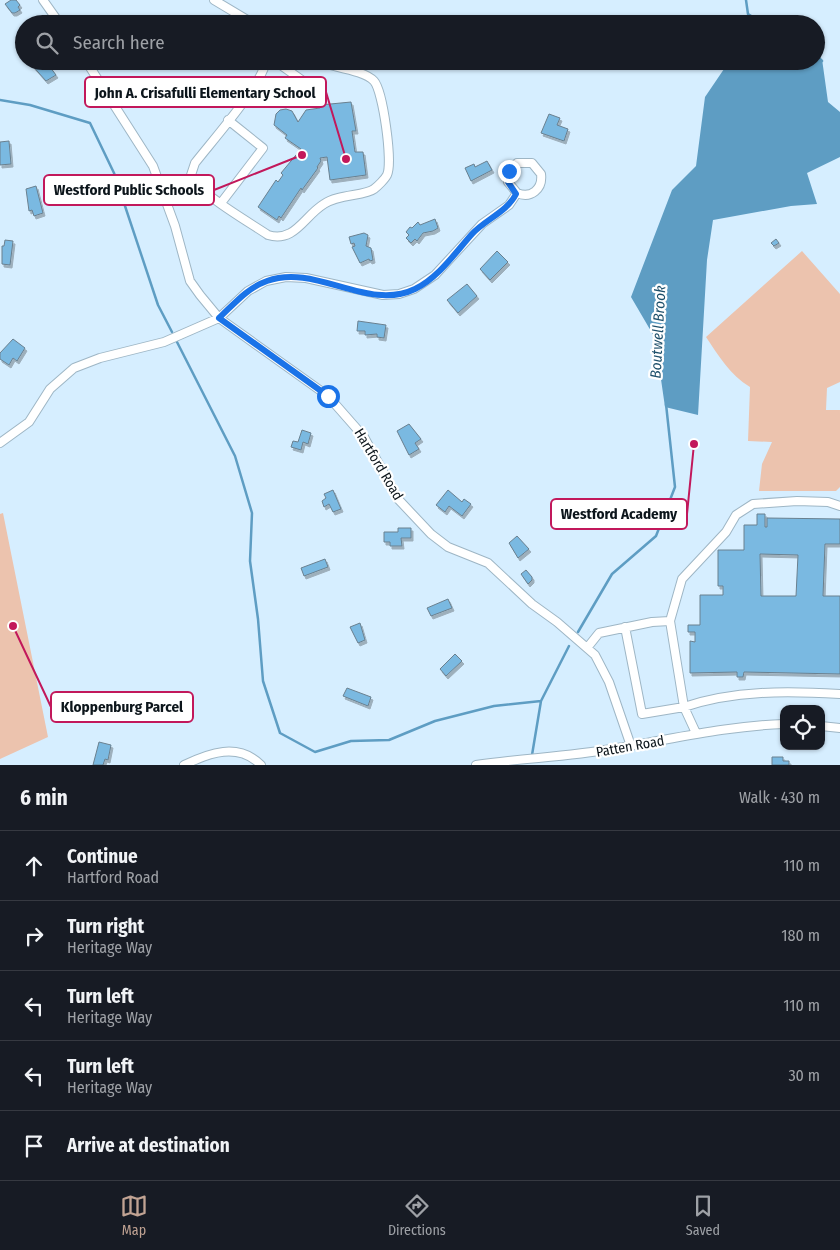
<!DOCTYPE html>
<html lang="en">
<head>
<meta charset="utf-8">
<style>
  body { margin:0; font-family:"Fira Sans Condensed",sans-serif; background:#20242c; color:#f1f3f6 }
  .controls { position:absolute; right:15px; bottom:15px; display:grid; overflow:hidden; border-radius:10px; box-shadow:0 1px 4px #0004 }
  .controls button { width:45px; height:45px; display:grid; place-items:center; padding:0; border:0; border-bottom:1px solid #363941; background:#171b24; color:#f1f3f6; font:25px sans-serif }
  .stop { position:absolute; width:15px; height:15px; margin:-11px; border:4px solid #1a73e8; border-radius:50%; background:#fff }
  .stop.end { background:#1a73e8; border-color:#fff; box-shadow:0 1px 5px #0008 }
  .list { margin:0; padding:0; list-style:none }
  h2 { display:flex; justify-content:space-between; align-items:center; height:65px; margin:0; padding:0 20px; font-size:21px }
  h2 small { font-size:16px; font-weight:400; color:#9ea1a6 }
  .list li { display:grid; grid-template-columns:32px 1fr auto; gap:15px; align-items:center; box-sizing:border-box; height:70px; padding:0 20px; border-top:1px solid #363941 }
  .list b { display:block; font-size:19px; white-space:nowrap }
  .list p { margin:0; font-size:16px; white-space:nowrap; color:#9ea1a6 }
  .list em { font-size:16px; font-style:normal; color:#9ea1a6 }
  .icon { flex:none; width:28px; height:28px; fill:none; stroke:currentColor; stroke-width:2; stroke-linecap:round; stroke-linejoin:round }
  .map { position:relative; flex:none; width:840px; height:765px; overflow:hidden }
  .search { position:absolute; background:#171b24; box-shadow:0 1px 4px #0004; left:15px; right:15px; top:15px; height:55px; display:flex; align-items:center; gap:12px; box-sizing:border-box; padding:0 18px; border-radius:28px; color:#9ea1a6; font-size:19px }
  .sheet { height:415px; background:#171b24 }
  nav { display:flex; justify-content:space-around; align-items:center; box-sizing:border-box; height:70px; border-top:1px solid #363941; background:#171b24; font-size:14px; color:#9ea1a6 }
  nav a { display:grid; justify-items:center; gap:2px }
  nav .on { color:#c1a393 }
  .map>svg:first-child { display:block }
</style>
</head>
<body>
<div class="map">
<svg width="840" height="765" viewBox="0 0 840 765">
  <defs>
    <filter id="shadow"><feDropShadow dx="2" dy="3" stdDeviation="0" flood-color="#0004"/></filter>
  </defs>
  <rect width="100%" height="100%" fill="#d6eeff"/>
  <path fill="#ecc3ae" d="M802,251L840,294V382L827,388L826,410H840V487L836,491H759L762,464L772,442L748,441L750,387C730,375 718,355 706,337Z
    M3,513L48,737L0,759V514Z"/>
  <path fill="#5e9dc3" d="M822,59L828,102L840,112V157L807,173L817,204L791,206L713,220L707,260L698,415L665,407L655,338L631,297L672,190L696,166L705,97L724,69Z"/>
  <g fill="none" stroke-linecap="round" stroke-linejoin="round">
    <path stroke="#5e9dc3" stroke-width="2.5" d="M746,0L748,14L764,24
      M816,55L822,61
      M0,100L30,105L90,123L114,173L158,305L172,332
      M177,342L235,456L252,513L250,561L258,619L263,681L280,733L315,752L351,741L389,740L435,721L494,706L541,701
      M578,632L612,574L656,536L675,487L666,404
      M532,755L541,701L569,646"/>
  </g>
  <path fill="#7ab9e1" stroke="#6a808f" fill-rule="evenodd" filter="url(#shadow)" d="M11,0H16L20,5L18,7L20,10L15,13H12L5,4Z
    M33,61H51L49,63L50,67L56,75L46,81L30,63Z
    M351,102L356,131H352L355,152H363L366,175L330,180L327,157L320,158L321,161L317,167L318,168L302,190L301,188L281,218L279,216L277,220L258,207L276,180L278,182L283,175L281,173L301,149L285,138L287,135L274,125L276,114L280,110L286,109L292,111L298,122L306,110L320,108V105Z
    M549,114L560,118L557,125L568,129L564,141L541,133Z
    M9,141L11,164L0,165V142Z
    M487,161L492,170L471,181L465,168L474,164L475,167Z
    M36,186L43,213L34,216L32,210L29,211L26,189Z
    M435,219L438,228L433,231L423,233L417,241L415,239L411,243L406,238L409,235L406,232L410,227L412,228L418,222L420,225Z
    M364,233L368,235L366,246L371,248L373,260L370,261L369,259L360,263L352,247L355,246L354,243L351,244L349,237Z
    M776,239L779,243L774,246L771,243Z
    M5,240L13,241L10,265L2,264V246H4Z
    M497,251L508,262L490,280L480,269Z
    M467,284L477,296L458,313L447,300Z
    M358,321L386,325L384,338L377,337V334L365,335V331H357Z
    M13,339L25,348L17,361L13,358L9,365L0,359V353Z
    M409,424L421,439L415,443L419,449L409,455L397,431Z
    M302,430L311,433L308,444L303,442L301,450L291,447L293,441L298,442Z
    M333,490L341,509L333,512L329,504L324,507L322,501L326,498L324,494Z
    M448,490L462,502L464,499L471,504L462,516L449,506L445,512L436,505Z
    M757,514H765V527H767V518L840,519V544H825L823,596H840V674L744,672L743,677H737V672L690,673V641L695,642V632H688V625H700V595H723V586H718V550H744V525H757ZM760,554L798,555L796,596H761Z
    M398,528H411V538H401L402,546H390V542H384V532H398Z
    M517,536L529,549L518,558L509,543Z
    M325,559L328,567L304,576L301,568Z
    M526,570L532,577V580L528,584L521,574Z
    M448,599L452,608L431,616L427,608Z
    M360,623L365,640L358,643L350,627Z
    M455,654L462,661L446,676L440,669Z
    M347,688L371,697L368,706L343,696Z
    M99,742L111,745L108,760L105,759L103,765H93Z
    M772,757H783V761H789V765H772Z"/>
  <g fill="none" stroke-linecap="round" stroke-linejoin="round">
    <g stroke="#9eb6c5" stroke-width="10">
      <path id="minor" d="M43,0L60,24
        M214,0L254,24
        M86,61L153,166L175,226L190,281L200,295L219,318L328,396L364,437L398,499L431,534L448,547L488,563L532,604L557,622L595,655L609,682L631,746
        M266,61C262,85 212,141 195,163L191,175C199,194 249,222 268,235C295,243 304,216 324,204C338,194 365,196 374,189C378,186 385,179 387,175C393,163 383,91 374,81C364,70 331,67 317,61
        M259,78L292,101L306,83L275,61
        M221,203L263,148L228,120
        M0,443L29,422L50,389L74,368L100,358L164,342L219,318L248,291L266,281L286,277L306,278L383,295L399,294L414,289L435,275L482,224L509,205L517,193C531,199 543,189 541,174L532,163H517L509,171L508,182L517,193
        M625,627L642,714L684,707L670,621
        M587,648L599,633L652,622L670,621L682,579L726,532L736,515L753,504L797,501L828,502L840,506
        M821,726L840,728
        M696,733L684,707C734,690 788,691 840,694
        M184,765C209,753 238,742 261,765
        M476,765C521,758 567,757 611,749C669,740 725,726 784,724"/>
    </g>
    <use href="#minor" stroke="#fff" stroke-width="8"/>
  </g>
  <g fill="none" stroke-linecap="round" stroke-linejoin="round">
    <path stroke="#1a73e8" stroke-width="6" d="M328,396L219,318C234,304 247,288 267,281C316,263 367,312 415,289C439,277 455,253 472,234C486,219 507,212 516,194L508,182L509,171"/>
  </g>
  <g text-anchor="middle" stroke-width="4.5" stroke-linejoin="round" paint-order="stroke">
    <g font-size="14" fill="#0c151b" stroke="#fff">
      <text transform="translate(379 464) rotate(59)" y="5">Hartford Road</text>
      <text transform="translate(630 746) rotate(-10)" y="5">Patten Road</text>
    </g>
    <g font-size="15" font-style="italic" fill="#1e506b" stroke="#fff">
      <text transform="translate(658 332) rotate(-87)" y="5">Boutwell Brook</text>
    </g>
  </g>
  <path fill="none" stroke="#c2185b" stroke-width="2" d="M346 159L326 92M302 155L214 190M694 444L687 514M13 626L51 707"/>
  <g fill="#c2185b" stroke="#fff" stroke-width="2">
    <circle cx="346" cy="159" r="5"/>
    <circle cx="302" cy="155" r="5"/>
    <circle cx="694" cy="444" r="5"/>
    <circle cx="13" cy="626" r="5"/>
  </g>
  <g fill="#fff" stroke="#c2185b" stroke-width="2">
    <rect x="85" y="77" width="241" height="30" rx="5"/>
    <rect x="44" y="175" width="170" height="30" rx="5"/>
    <rect x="551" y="499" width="136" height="30" rx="5"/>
    <rect x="51" y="692" width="142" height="30" rx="5"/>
  </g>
  <g font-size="15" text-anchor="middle" font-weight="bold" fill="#0c151b">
    <text x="205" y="98">John A. Crisafulli Elementary School</text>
    <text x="129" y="195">Westford Public Schools</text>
    <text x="619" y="519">Westford Academy</text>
    <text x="122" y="712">Kloppenburg Parcel</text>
  </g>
</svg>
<div class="controls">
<button><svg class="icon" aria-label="locate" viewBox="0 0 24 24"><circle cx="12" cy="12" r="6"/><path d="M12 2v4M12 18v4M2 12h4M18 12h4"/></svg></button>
</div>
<div class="stop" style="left:328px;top:396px"></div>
<div class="stop end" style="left:509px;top:171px"></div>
<div class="search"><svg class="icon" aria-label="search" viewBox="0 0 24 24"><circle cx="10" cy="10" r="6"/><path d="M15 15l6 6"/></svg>Search here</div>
</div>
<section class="sheet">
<h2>6 min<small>Walk · 430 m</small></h2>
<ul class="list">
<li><svg class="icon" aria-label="ahead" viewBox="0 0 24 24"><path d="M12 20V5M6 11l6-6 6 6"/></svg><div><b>Continue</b><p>Hartford Road</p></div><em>110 m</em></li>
<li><svg class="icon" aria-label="right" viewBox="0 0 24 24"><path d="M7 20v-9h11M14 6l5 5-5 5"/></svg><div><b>Turn right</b><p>Heritage Way</p></div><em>180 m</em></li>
<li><svg class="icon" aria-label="left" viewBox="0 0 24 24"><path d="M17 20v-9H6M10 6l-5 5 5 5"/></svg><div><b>Turn left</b><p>Heritage Way</p></div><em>110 m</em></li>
<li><svg class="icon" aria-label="left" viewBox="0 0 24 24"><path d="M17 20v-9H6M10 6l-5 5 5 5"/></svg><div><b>Turn left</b><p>Heritage Way</p></div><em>30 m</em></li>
<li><svg class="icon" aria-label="arrive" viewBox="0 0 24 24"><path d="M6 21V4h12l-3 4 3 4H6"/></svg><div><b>Arrive at destination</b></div></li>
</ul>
</section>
<nav>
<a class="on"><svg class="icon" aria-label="map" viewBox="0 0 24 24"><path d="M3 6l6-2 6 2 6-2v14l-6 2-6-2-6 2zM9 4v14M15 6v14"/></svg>Map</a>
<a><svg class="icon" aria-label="directions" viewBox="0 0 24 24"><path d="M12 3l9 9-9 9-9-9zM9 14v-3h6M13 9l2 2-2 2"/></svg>Directions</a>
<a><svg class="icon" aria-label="saved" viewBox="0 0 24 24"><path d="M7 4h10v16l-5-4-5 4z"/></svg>Saved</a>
</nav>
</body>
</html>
